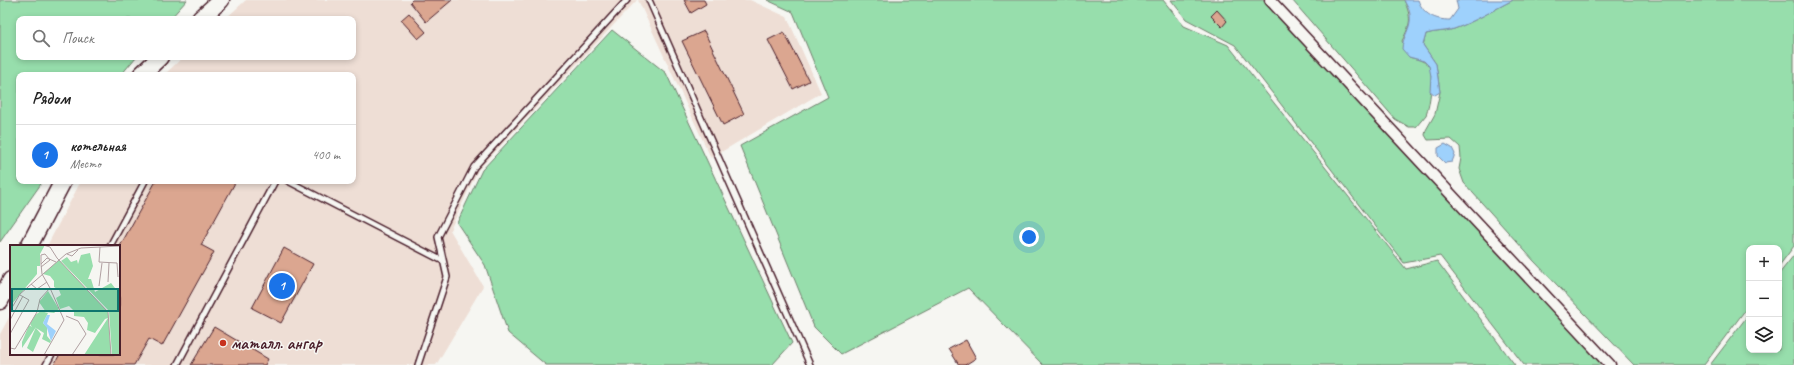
<!DOCTYPE html>
<html lang="ru">
<head>
<meta charset="utf-8">
<style>
  body { margin:0; font-family:Caveat,sans-serif; background:#f2f2f2; color:#222 }
  .controls { position:absolute; right:12px; bottom:12px; display:grid; overflow:hidden; border-radius:8px; box-shadow:0 2px 6px #0003 }
  .controls button { width:36px; height:36px; display:grid; place-items:center; padding:0; border:0; border-bottom:1px solid #e0e0e0; background:#fff; color:#222; font:20px sans-serif }
  .you { position:absolute; left:1029px; top:237px; width:14px; height:14px; margin:-10px; border:3px solid #fff; border-radius:50%; background:#1a73e8; box-shadow:0 0 0 6px #1a73e833 }
  .badge { display:grid; place-items:center; width:26px; height:26px; border-radius:50%; background:#1a73e8; color:#fff; font-size:13px; font-weight:700 }
  .pin { position:absolute; translate:-50% -50%; border:2px solid #fff; box-shadow:0 1px 4px #0006 }
  .list { margin:0; padding:0; list-style:none }
  h2 { display:flex; justify-content:space-between; align-items:center; height:52px; margin:0; padding:0 16px; font-size:17px }
  h2 small { font-size:13px; font-weight:400; color:#767676 }
  .list li { display:grid; grid-template-columns:26px 1fr auto; gap:12px; align-items:center; box-sizing:border-box; height:60px; padding:0 16px; border-top:1px solid #e0e0e0 }
  .list b { display:block; font-size:15px; white-space:nowrap }
  .list p { margin:0; font-size:13px; white-space:nowrap; color:#767676 }
  .list em { font-size:13px; font-style:normal; color:#767676 }
  .icon { flex:none; width:22px; height:22px; fill:none; stroke:currentColor; stroke-width:2; stroke-linecap:round; stroke-linejoin:round }
  .map { position:relative; flex:none; width:1794px; height:365px; overflow:hidden }
  .search { position:absolute; background:#fff; box-shadow:0 2px 6px #0003; left:16px; top:16px; width:340px; height:44px; display:flex; align-items:center; gap:10px; box-sizing:border-box; padding:0 14px; border-radius:8px; color:#767676; font-size:15px }
  .panel { position:absolute; background:#fff; box-shadow:0 2px 6px #0003; left:16px; top:72px; width:340px; height:112px; border-radius:8px }
  .map>svg:first-child { display:block }
</style>
</head>
<body>
<div class="map">
<svg width="1794" height="365" viewBox="0 0 1794 365">
  <rect width="100%" height="100%" fill="#f6f6f2"/>
  <filter id="ink" filterUnits="userSpaceOnUse"><feTurbulence type="fractalNoise" baseFrequency=".025" numOctaves="2"/><feDisplacementMap in="SourceGraphic" scale="8" xChannelSelector="R" yChannelSelector="G"/><feConvolveMatrix kernelMatrix="1 2 1 2 8 2 1 2 1" color-interpolation-filters="sRGB"/></filter>
  <g filter="url(#ink)">
    <path fill="#eeded5" d="M246,0H637L478,170L450,230L483,286L436,365H0V334L11,314V354H119V246H47L81,181H353V75H164L183,57H353V19H225Z
      M638,0H750L787,17L821,93L711,158Z"/>
    <path fill="#97deac" stroke="#707e6c" d="M0,0H187L170,19H19V57H136L121,75H19V181H43L0,242Z
      M767,0H1163L1184,26L1228,45L1406,269L1437,261L1515,365H1043L968,288L841,354L814,327L740,146L828,97L793,12Z
      M1171,0H1270L1610,365H1524L1440,256L1404,263L1235,45L1186,19Z
      M1292,0H1404C1412,19 1411,23 1402,41L1409,57C1415,59 1424,60 1429,66C1434,73 1430,106 1426,115C1423,119 1419,123 1416,127H1409L1395,119Z
      M1513,0H1794V246L1779,266V248H1749V305L1704,365H1634L1534,261L1464,183L1459,169L1461,158L1460,147L1451,139L1428,140L1425,135L1426,130L1435,114L1440,92L1436,64L1423,45L1426,34C1435,31 1445,32 1454,29C1474,22 1493,10 1513,0Z
      M612,30L666,73L792,343L772,365H546L508,333L485,265L457,223L482,170Z
      M1794,255V365H1710L1749,314V350H1779V274Z"/>
    <path fill="#9ed1fc" stroke="#7c8aa8" d="M1404,0H1418C1424,15 1435,20 1450,20L1458,9L1456,0H1513C1493,10 1474,22 1454,29C1445,32 1435,31 1426,34L1423,45L1436,64L1440,92L1435,95L1430,91L1431,76L1429,66L1424,61L1409,57L1402,49C1402,37 1412,28 1410,15C1410,10 1406,5 1404,0Z
      M1445,144L1452,148L1455,154L1452,162L1445,163L1438,156V148Z"/>
    <path fill="#dba690" stroke="#4a1f2b" d="M412,0H452L426,22L410,2Z
      M684,0H704L706,4L691,13Z
      M1217,10L1227,21L1222,27L1211,16Z
      M409,13L426,32L418,39L401,20Z
      M704,31L744,114L723,125L682,41Z
      M784,32L809,81L793,89L768,40Z
      M156,181H236L201,245L214,252L162,346L149,339L134,365H54L60,354H119V248Z
      M284,248L313,264L281,323L252,308Z
      M214,327L268,359L265,365H191Z
      M966,340L976,358L965,365H959L949,349Z"/>
    <g fill="none" stroke-linecap="round" stroke-linejoin="round">
      <g stroke="#4a1f2b" stroke-width="8">
        <path id="service" d="M649,0L810,365
          M288,181L443,261
          M110,246L145,181
          M46,365L52,354
          M177,365L275,181
          M418,365L447,277L438,237L474,167L627,0"/>
      </g>
      <g stroke="#4a1f2b" stroke-width="13">
        <path id="minor" d="M1270,0L1610,365"/>
      </g>
      <g stroke="#4a1f2b" stroke-width="19">
        <path id="primary" d="M200,19L221,0
          M141,75L160,57
          M29,246L63,181
          M0,301L11,280"/>
      </g>
      <use href="#service" stroke="#f6f6f2" stroke-width="5"/>
      <use href="#minor" stroke="#f6f6f2" stroke-width="10"/>
      <use href="#primary" stroke="#f6f6f2" stroke-width="16"/>
    </g>
  </g>
  <circle fill="#c8321e" stroke="#f6f6f2" stroke-width="1.5" cx="223" cy="343" r="4"/>
  <g text-anchor="middle" stroke-width="3" stroke-linejoin="round" paint-order="stroke">
    <g font-size="17" font-weight="bold" fill="#4a1f2b" stroke="#f6f6f2" text-anchor="start">
      <text x="231" y="349">маталл. ангар</text>
    </g>
  </g>
  <g transform="translate(10 245)">
    <rect width="110" height="110" fill="#f6f6f2"/>
    <path d="M0,0H35L30,9V21H27V29L1,60ZM80,8L83,21L78,34H81L85,47L101,38L105,43H110V110H102L99,66L51,16L57,12L61,17L67,15L68,19L71,10ZM49,15L98,67L101,110H74L98,73L95,74L85,88L77,85L78,78L74,72L64,71V66L59,61L50,64L46,53L51,50L49,45L44,42V36L40,31L33,29ZM38,46L49,64L44,68L36,67L29,57ZM31,66L38,68L33,78L37,82V91L41,96L40,98L32,94L34,88L26,83L31,89L23,107L17,103L26,82L12,103V97L19,80L22,82L20,79L25,70Z" fill="#97deac"/>
    <path d="M37,70H40L37,79L46,86L41,96L37,83L33,78Z" fill="#9ed1fc"/>
    <path fill="none" stroke="#b1a0a2" stroke-width="1" d="M33,0L40,2L47,13L98,67L101,110M90,2L89,17L107,18L108,32M57,9L62,11L68,5M31,19V10L35,9L40,15L31,22M98,37L99,18M21,39L27,44L37,37M89,41L92,18M40,43L32,29L31,19L37,13L46,17M0,66L10,49L56,9L71,3L110,1M56,71L68,76L76,89L62,110M0,75L13,51M0,89L19,55L10,50M0,103L5,104L27,67L30,54L40,43L54,75L34,110"/>
    <path fill="#0f766e" fill-opacity="0.15" stroke="#0f766e" stroke-width="2" d="M2,44H108V66H2Z"/>
    <rect width="110" height="110" fill="none" stroke="#4a1f2b" stroke-width="2"/>
  </g>
</svg>
<div class="controls">
<button>+</button>
<button>−</button>
<button><svg class="icon" aria-label="layers" viewBox="0 0 24 24"><path d="M12 4l9 5-9 5-9-5zM3 14l9 5 9-5"/></svg></button>
</div>
<div class="you"></div>
<div class="pin badge" style="left:282px;top:286px">1</div>
<div class="search"><svg class="icon" aria-label="search" viewBox="0 0 24 24"><circle cx="10" cy="10" r="6"/><path d="M15 15l6 6"/></svg>Поиск</div>
<section class="panel">
<h2>Рядом<small></small></h2>
<ul class="list">
<li><span class="badge">1</span><div><b>котельная</b><p>Место</p></div><em>400 m</em></li>
</ul>
</section>
</div>
</body>
</html>
